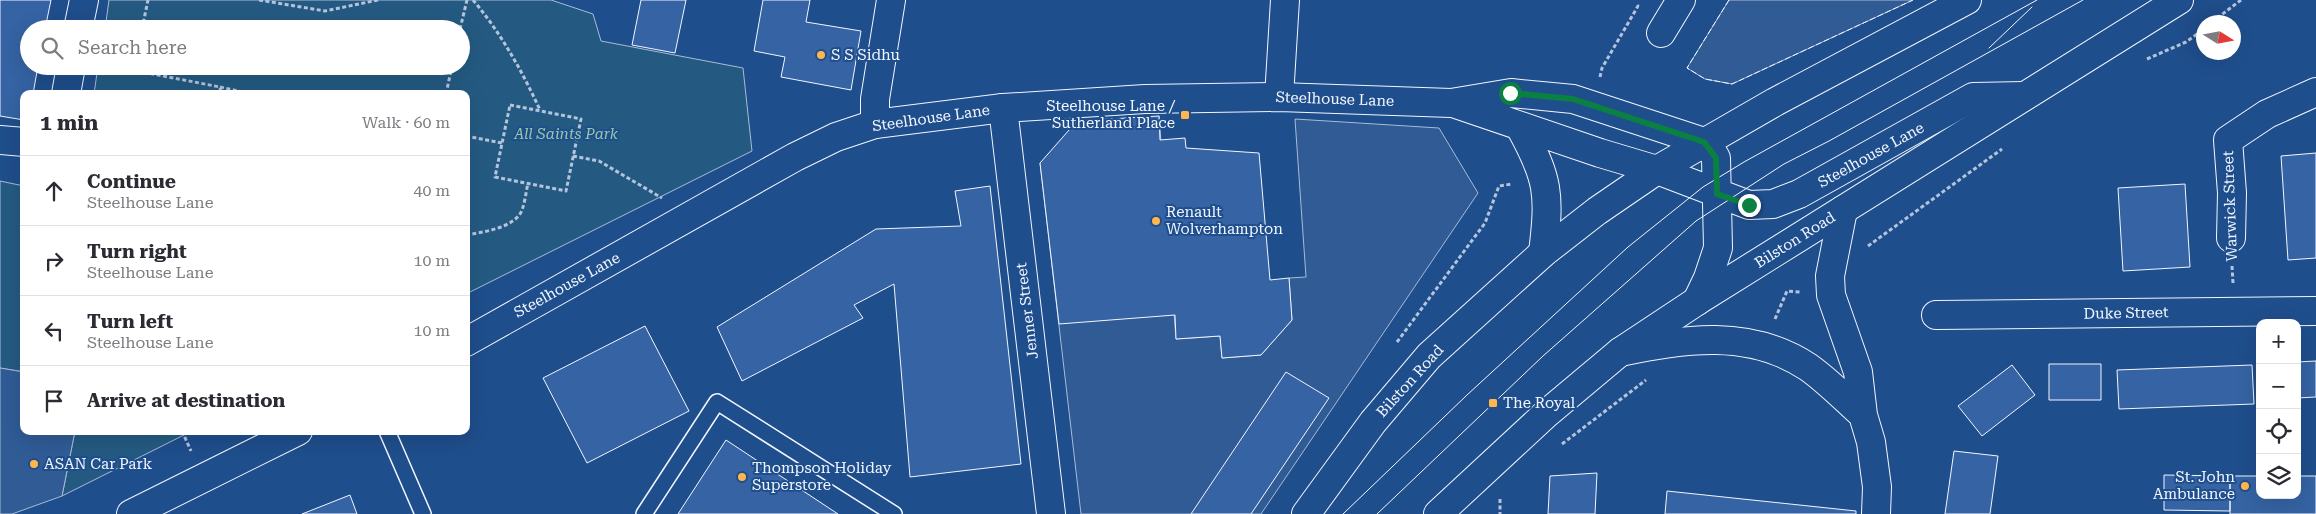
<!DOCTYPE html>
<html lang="en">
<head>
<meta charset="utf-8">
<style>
  body { margin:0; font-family:"Roboto Serif",serif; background:#f7f7f7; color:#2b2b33 }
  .controls { position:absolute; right:15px; bottom:15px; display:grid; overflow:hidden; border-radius:10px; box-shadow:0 5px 20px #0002 }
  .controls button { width:45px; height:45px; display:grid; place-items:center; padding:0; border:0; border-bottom:1px solid #e1e1e2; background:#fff; color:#2b2b33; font:25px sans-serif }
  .compass { position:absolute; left:2196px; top:15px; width:45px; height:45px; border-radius:50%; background:#fff; box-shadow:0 5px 20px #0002; rotate:101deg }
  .stop { position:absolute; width:15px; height:15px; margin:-11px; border:4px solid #0b8043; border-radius:50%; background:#fff }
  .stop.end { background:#0b8043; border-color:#fff; box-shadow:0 1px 5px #0008 }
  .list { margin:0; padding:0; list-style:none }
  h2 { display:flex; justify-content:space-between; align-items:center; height:65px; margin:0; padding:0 20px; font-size:21px }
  h2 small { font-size:16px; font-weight:400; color:#7c7c81 }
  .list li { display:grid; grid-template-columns:32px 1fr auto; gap:15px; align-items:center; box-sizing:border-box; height:70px; padding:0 20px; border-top:1px solid #e1e1e2 }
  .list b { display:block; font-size:19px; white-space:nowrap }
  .list p { margin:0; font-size:16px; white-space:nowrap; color:#7c7c81 }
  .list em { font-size:16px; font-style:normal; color:#7c7c81 }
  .icon { flex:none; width:28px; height:28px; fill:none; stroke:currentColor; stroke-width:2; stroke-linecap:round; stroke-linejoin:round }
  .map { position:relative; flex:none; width:2316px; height:514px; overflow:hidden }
  .search { position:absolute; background:#fff; box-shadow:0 5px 20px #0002; left:20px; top:20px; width:450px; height:55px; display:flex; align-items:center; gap:12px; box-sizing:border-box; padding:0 18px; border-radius:28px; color:#7c7c81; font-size:19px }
  .panel { position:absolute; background:#fff; box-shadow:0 5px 20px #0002; left:20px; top:90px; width:450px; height:345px; border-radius:10px }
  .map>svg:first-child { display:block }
</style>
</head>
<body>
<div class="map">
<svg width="2316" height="514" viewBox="0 0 2316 514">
  <rect width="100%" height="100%" fill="#1f4e8c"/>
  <path fill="#245a82" stroke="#a8bbd7" d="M109,0H551L593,14L601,41L743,68L752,151L466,294V94H94L98,66H461V29H105Z
    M0,181L24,186V372L0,368Z
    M75,431H192L62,496Z"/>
  <path fill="#305b95" stroke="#a8bbd7" d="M1729,0H1913L1732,84L1705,79L1687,68Z
    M1159,116L1176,339L1220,336L1222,358L1261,355L1292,320L1289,278L1306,277L1295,119L1439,128L1478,193L1261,514H1081L1040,163Z
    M0,368L24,372V431H75L62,496L12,514H0Z"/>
  <path fill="#3563a3" stroke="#f2f6ff" d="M0,0H51L45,29H29V66H38L33,94H24V120L0,116Z
    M641,0H686L675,53L632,45Z
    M763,0H810L806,22L861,31L851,90L781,77L785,57L754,51Z
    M1159,116L1160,140L1185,138L1186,148L1259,153L1270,280L1289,278L1292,320L1261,355L1222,358L1220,336L1176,339L1175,315L1059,324L1040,163L1077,121Z
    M2316,153V258L2288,260L2281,156Z
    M2185,184L2190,267L2123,271L2118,188Z
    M990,186L1021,464L910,477L894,284L854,305L863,318L742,381L717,327L876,229L961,226L955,191Z
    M645,326L689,411L587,463L543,378Z
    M2316,361V397L2297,398V362Z
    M2049,364H2101V400H2049Z
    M2012,365L2035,395L1982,436L1958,406Z
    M2252,365L2254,404L2119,409L2117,370Z
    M1286,372L1329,398L1251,514H1191Z
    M726,440L838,514H678Z
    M1954,451L1998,456L1990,514H1945Z
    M1597,473L1595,514H1548L1550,476Z
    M2164,475L2230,476V511L2164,510Z
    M2230,476H2260V495H2297V476H2316V514H2230Z
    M1667,491L1856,511V514H1665Z
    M350,495L357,514H302Z"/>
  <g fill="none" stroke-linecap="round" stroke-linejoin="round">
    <g stroke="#f2f6ff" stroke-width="18">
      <path id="service" d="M387,431L423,514
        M644,514L717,402L894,514"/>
    </g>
    <g stroke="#f2f6ff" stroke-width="30">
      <path id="minor" d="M78,29L84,0
        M1661,33L1681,0
        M66,94L71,66
        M1279,97L1285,0
        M1003,108L1051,514
        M875,124V99L891,0
        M0,140L24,142
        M1843,210L1830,276L1831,295L1858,372L1863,415L1871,442L1877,487L1876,514
        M2231,238L2232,193L2228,140L2267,114L2316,92
        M1936,315L2316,311
        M1620,352C1684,339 1749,328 1808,367C1828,381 1845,399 1863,415"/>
    </g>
    <g stroke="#f2f6ff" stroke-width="30">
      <path id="tertiary" d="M1453,103L1600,153L1657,170L1749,205L1773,204L1799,194L1973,97L2024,96
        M1520,127C1549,179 1550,194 1543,253
        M466,342L795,157L836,137L875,124L1003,108L1145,99L1279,97L1451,103L1511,93L1573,99L1704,142L1709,146L1716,158L1718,248L1708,278L1697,301
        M131,514L298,431"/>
    </g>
    <g stroke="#f2f6ff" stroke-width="30">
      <path id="trunk" d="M1306,514L1373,422L1429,356L1543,253L1597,211L1657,170L1775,102L1967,0
        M1438,514L1546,414L1620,352L1697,301L2179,0"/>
    </g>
    <path stroke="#b3c4dc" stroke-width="3" stroke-dasharray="4 2.5" stroke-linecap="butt" d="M259,0L325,11L378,0
      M473,0C501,33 522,71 540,110
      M2212,22L2241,0
      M142,29L148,0
      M460,29L467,0
      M2147,59L2186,42L2204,29
      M112,66L220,87L221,94
      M1600,77L1602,68L1638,6L1641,7
      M220,87L252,94
      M446,94L452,66
      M510,105L581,119L566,191L495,177Z
      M466,136L502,143
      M573,156L599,161L662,198
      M466,235C483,232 515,228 522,210C525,202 526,192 528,183
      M1868,246L2002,149
      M2232,266L2233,283
      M1775,319L1787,291L1800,292
      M1397,342L1485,223L1499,186L1512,184
      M182,431L191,451
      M1562,444L1646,380
      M1500,499V514"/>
    <use href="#service" stroke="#1f4e8c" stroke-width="15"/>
    <use href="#minor" stroke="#1f4e8c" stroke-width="28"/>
    <use href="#tertiary" stroke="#1f4e8c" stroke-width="28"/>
    <use href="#trunk" stroke="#1f4e8c" stroke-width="28"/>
    <path stroke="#f2f6ff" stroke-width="1" d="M1989,48L2032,7
      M1343,514L1467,395L1628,247L1703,187L1744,162L2037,0
      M1377,514L1543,356L1696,221L1784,164L1829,141L2083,0"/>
    <path stroke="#f2f6ff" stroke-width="1" stroke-dasharray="6 2.5" stroke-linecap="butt" d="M1729,0L1687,68L1705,79L1732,84L1913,0"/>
  </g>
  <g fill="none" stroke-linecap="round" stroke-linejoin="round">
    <path stroke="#0b8043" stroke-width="6" d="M1510,93L1573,99L1704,142L1716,158L1717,194L1749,205"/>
  </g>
  <g fill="#ffb74d" stroke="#1f4e8c" stroke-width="2">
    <circle cx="821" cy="55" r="5"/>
    <rect x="1180" y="110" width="10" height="10" rx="2.5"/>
    <circle cx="1156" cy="221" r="5"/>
    <rect x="1488" y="398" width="10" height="10" rx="2.5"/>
    <circle cx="34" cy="464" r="5"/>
    <circle cx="742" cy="477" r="5"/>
    <circle cx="2245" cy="486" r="5"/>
  </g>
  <g text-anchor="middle" stroke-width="4" stroke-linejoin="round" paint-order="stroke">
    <g font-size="15" fill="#f2f6ff" stroke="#1f4e8c" text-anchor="start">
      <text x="831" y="60">S S Sidhu</text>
      <text x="1175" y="111" text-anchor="end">Steelhouse Lane /<tspan x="1175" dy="17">Sutherland Place</tspan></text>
      <text x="1166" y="217">Renault<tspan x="1166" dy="17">Wolverhampton</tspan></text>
      <text x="1503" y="408">The Royal</text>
      <text x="44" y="469">ASAN Car Park</text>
      <text x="752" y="473">Thompson Holiday<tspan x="752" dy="17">Superstore</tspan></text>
      <text x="2235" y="482" text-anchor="end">St. John<tspan x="2235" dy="17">Ambulance</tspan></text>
    </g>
    <g font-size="15" fill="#f2f6ff" stroke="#1f4e8c">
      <text transform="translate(1335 99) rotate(2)" y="5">Steelhouse Lane</text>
      <text transform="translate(931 118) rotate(-8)" y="5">Steelhouse Lane</text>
      <text transform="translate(1871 155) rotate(-29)" y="5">Steelhouse Lane</text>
      <text transform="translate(2230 206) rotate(-92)" y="5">Warwick Street</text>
      <text transform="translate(1795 240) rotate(-32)" y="5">Bilston Road</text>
      <text transform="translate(567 285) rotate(-29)" y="5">Steelhouse Lane</text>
      <text transform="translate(1027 311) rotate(-97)" y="5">Jenner Street</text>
      <text transform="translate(2126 313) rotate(-1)" y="5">Duke Street</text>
      <text transform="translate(1410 381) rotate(-48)" y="5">Bilston Road</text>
    </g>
    <g font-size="15" font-style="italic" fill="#97c8a6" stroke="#1f4e8c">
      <text x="566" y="139">All Saints Park</text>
    </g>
  </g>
</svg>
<div class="controls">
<button>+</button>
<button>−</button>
<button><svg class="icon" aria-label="locate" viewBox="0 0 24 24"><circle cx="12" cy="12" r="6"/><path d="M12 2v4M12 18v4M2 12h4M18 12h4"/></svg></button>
<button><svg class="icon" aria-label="layers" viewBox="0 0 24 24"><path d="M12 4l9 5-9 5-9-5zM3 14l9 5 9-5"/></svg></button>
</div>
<svg class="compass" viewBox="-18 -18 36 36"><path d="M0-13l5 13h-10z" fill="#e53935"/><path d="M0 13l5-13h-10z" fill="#7c7c81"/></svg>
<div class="stop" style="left:1510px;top:93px"></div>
<div class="stop end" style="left:1749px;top:205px"></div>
<div class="search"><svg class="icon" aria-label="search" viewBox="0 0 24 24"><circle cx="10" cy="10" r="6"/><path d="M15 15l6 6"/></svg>Search here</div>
<section class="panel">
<h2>1 min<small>Walk · 60 m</small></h2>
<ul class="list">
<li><svg class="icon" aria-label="ahead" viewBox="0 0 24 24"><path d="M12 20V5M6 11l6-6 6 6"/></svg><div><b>Continue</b><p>Steelhouse Lane</p></div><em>40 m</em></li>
<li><svg class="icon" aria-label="right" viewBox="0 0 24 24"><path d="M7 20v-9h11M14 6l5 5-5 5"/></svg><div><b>Turn right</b><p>Steelhouse Lane</p></div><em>10 m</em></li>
<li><svg class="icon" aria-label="left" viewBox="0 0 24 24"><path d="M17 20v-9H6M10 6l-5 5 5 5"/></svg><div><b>Turn left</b><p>Steelhouse Lane</p></div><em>10 m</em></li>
<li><svg class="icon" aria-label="arrive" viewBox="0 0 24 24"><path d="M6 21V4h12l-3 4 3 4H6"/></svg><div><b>Arrive at destination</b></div></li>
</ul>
</section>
</div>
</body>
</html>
